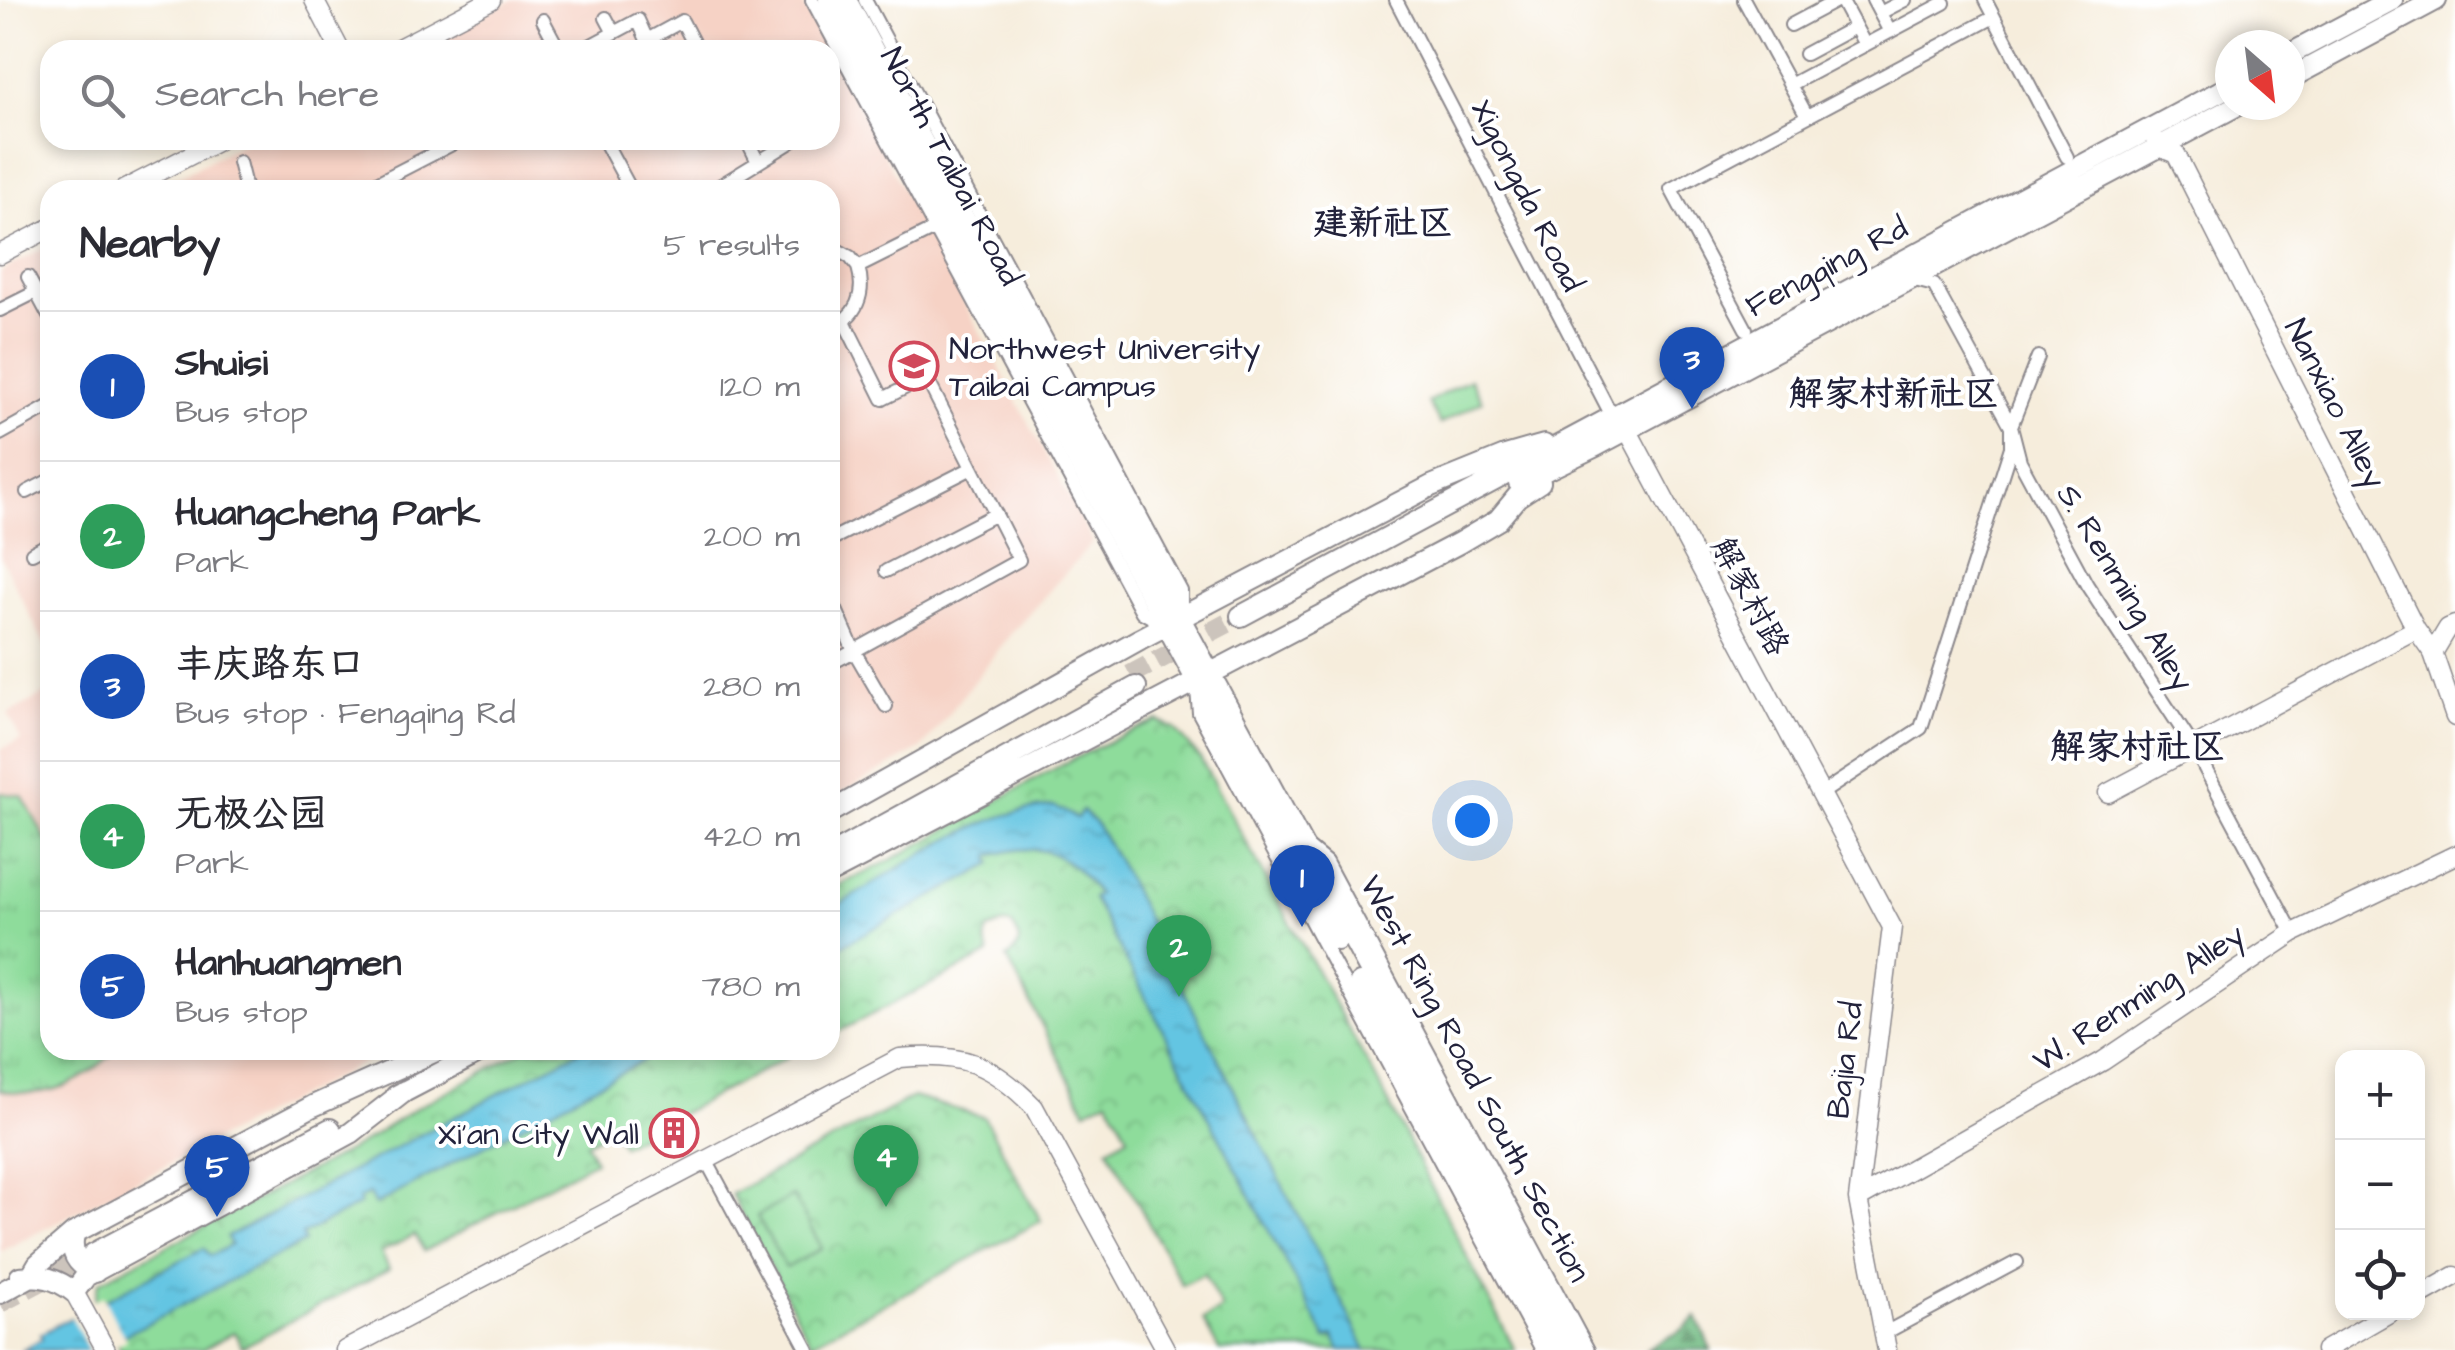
<!DOCTYPE html>
<html lang="en">
<head>
<meta charset="utf-8">
<style>
  body { margin:0; font-family:"Architects Daughter","LXGW WenKai TC",sans-serif; background:#f7f7f7; color:#2b2b33 }
  .controls { position:absolute; right:30px; bottom:30px; display:grid; overflow:hidden; border-radius:20px; box-shadow:0 5px 15px #0003 }
  .controls button { width:90px; height:90px; display:grid; place-items:center; padding:0; border:0; border-bottom:2px solid #e1e1e2; background:#fff; color:#2b2b33; font:50px sans-serif }
  .compass { position:absolute; left:2215px; top:30px; width:90px; height:90px; border-radius:50%; background:#fff; box-shadow:0 5px 15px #0003; rotate:152deg }
  .you { position:absolute; left:1472px; top:820px; width:35px; height:35px; margin:-25px; border:8px solid #fff; border-radius:50%; background:#1a73e8; box-shadow:0 0 0 15px #1a73e833 }
  .badge { display:grid; place-items:center; width:65px; height:65px; border-radius:50%; background:#b45309; color:#fff; font-size:32px; font-weight:700 }
  .pin { position:absolute; translate:-50% -82px; filter:drop-shadow(0 2px 5px #0008) }
  .pin::after { content:''; position:absolute; top:52px; width:35px; height:30px; background:inherit; clip-path:polygon(0 0,100% 0,50% 100%) }
  .list { margin:0; padding:0; list-style:none }
  h2 { display:flex; justify-content:space-between; align-items:center; height:130px; margin:0; padding:0 40px; font-size:42px }
  h2 small { font-size:32px; font-weight:400; color:#7c7c81 }
  .list li { display:grid; grid-template-columns:65px 1fr auto; gap:30px; align-items:center; box-sizing:border-box; height:150px; padding:0 40px; border-top:2px solid #e1e1e2 }
  .list b { display:block; font-size:38px; white-space:nowrap }
  .list p { margin:0; font-size:32px; white-space:nowrap; color:#7c7c81 }
  .list em { font-size:32px; font-style:normal; color:#7c7c81 }
  .icon { flex:none; width:55px; height:55px; fill:none; stroke:currentColor; stroke-width:2; stroke-linecap:round; stroke-linejoin:round }
  .map { position:relative; flex:none; width:2455px; height:1350px; overflow:hidden }
  .search { position:absolute; background:#fff; box-shadow:0 5px 15px #0003; left:40px; top:40px; width:800px; height:110px; display:flex; align-items:center; gap:25px; box-sizing:border-box; padding:0 35px; border-radius:30px; color:#7c7c81; font-size:38px }
  .panel { position:absolute; background:#fff; box-shadow:0 5px 15px #0003; left:40px; top:180px; width:800px; height:880px; border-radius:30px }
  .map>svg:first-child { display:block }
</style>
</head>
<body>
<div class="map">
<svg width="2455" height="1350" viewBox="0 0 2455 1350">
  <defs>
    <pattern id="grass-tufts" width="24" height="20" patternUnits="userSpaceOnUse" patternTransform="scale(2.5)"><rect width="24" height="20" fill="#8edc9b"/><path d="M3 7l-1-3M5 7V3M7 7l1-3M15 17l-1-3M17 17v-4M19 17l1-3" fill="none" stroke="#7abc86"/></pattern>
    <pattern id="forest-firs" width="22" height="20" patternUnits="userSpaceOnUse" patternTransform="scale(2.5)"><rect width="22" height="20" fill="#72bc83"/><path d="M5 1l3.5 6h-7zM16 11l3.5 6h-7z" fill="#5d986c"/></pattern>
    <pattern id="park-crowns" width="20" height="18" patternUnits="userSpaceOnUse" patternTransform="scale(2.5)"><rect width="20" height="18" fill="#8edc9b"/><path d="M2 6a3 3 0 1 1 6 0M12 15a3 3 0 1 1 6 0" fill="none" stroke="#7abc86"/></pattern>
    <pattern id="water-ripples" width="26" height="14" patternUnits="userSpaceOnUse" patternTransform="scale(2.5)"><rect width="26" height="14" fill="#64c5e2"/><path d="M2 4q2-2 4 0t4 0M15 11q2-2 4 0t4 0" fill="none" stroke="#56a9c3"/></pattern>
  </defs>
  <rect width="100%" height="100%" fill="#fff"/>
  <filter id="ink" filterUnits="userSpaceOnUse"><feTurbulence type="fractalNoise" baseFrequency=".01" numOctaves="2"/><feDisplacementMap in="SourceGraphic" scale="20" xChannelSelector="R" yChannelSelector="G"/><feConvolveMatrix kernelMatrix="1 2 1 2 8 2 1 2 1" color-interpolation-filters="sRGB"/></filter>
  <filter id="wash" filterUnits="userSpaceOnUse"><feTurbulence type="fractalNoise" baseFrequency=".0048" numOctaves="4" result="noise"/><feDisplacementMap in="SourceGraphic" scale="40" xChannelSelector="R" yChannelSelector="G"/><feGaussianBlur stdDeviation="2.25" result="paint"/><feColorMatrix in="noise" values="0 0 0 0 0 0 0 0 0 0 0 0 0 0 0 0 0 1.4 0 .05"/><feComposite in="paint" operator="in"/></filter>
  <g filter="url(#wash)">
    <rect width="100%" height="100%" fill="#f6eddc"/>
    <path fill="#f6d2c5" d="M512,0H801L828,50H418Z
      M830,54L1093,542L1009,636L922,748L830,799V190H154L248,140H830Z
      M50,245V655L0,556V272Z
      M50,691V1050H388L0,1252V750L21,740L8,714Z"/>
    <path fill="url(#grass-tufts)" stroke="#587f6b" stroke-width="2.5" d="M0,793L22,796L50,846V1050H116C81,1084 48,1100 0,1090Z"/>
    <path fill="url(#forest-firs)" stroke="#4a6f5f" stroke-width="2.5" d="M1697,1317L1711,1350H1645L1682,1330Z"/>
    <path fill="url(#park-crowns)" stroke="#587f6b" stroke-width="2.5" d="M1158,721L1175,729L1200,758L1382,1090L1515,1350H1219L1203,1320L1222,1309L1204,1274L1182,1285L1108,1148L1128,1136L1108,1099L1086,1110L1007,958C1021,949 1022,938 1012,925L1003,924L988,930L985,939L989,954L830,1036V889C943,840 1043,764 1158,721Z
      M524,1050H783L787,1057L622,1145L613,1129L586,1143L595,1161L424,1251L415,1235L381,1252L389,1269L242,1347L234,1332L202,1350H121L95,1299L99,1282L359,1145L416,1108Z
      M913,1097L984,1117L1041,1221L811,1343L731,1194Z"/>
    <path fill="#8edc9b" stroke="#587f6b" stroke-width="2.5" d="M1470,379L1482,401L1440,424L1428,402Z
      M793,1196L822,1248L786,1268L757,1216Z"/>
    <path fill="url(#water-ripples)" stroke="#43748e" stroke-width="2.5" d="M1054,806L1077,818L1082,810L1096,824L1120,865L1366,1350H1340L1333,1336L1326,1339L1093,898L1098,894C1067,852 1040,840 990,856L992,864L830,952V910C897,871 976,811 1054,806Z
      M581,1050H662L375,1205L369,1194L359,1199L360,1204L302,1235L304,1242L96,1350H21L42,1339L40,1334L204,1248L210,1256L231,1245L227,1237Z"/>
    <path fill="#f6eddc" d="M103,1296L126,1340L107,1350H88L69,1313Z"/>
  </g>
  <g filter="url(#ink)">
    <g fill="none" stroke-linecap="round" stroke-linejoin="round">
      <path stroke="#ccc4bc" stroke-width="20" stroke-dasharray="20 10" stroke-linecap="butt" d="M1130,675L1241,616
        M0,1303L91,1255"/>
      <g stroke="#8c888c" stroke-width="16">
        <path id="street" d="M812,0L1142,612L1165,625
          M865,0L1181,591V614
          M1396,0L1612,416
          M1744,0L1807,116
          M1841,0L1865,45L1944,3
          M1873,0L1890,32
          M1985,0L2067,157
          M1880,13L1905,0
          M606,18L614,33
          M543,20L559,50
          M1791,25L1838,0
          M582,50L638,20L647,40L682,21L697,50
          M1805,54L1855,27
          M1790,85L1865,45
          M604,140L631,190
          M747,140L758,162
          M239,162L246,190
          M363,190L460,140
          M713,190L791,142
          M830,246L850,257L858,267
          M28,277L50,318
          M1911,279L1934,285L2011,426L2020,461L2087,585L2194,748L2293,933
          M0,310L36,292
          M844,321L883,399L926,377L1019,560L854,651L886,706
          M830,327C857,318 866,293 858,267L940,226
          M1746,329L1671,189L1994,17
          M0,434L50,406
          M27,492L50,480
          M830,540L972,468
          M32,553L50,543
          M886,571L996,514
          M830,596L854,651L830,664
          M1197,690L1199,713L1542,1350
          M1822,793L1921,728L2011,447V426L2038,357
          M1308,847L1326,862L1588,1350
          M706,1160L808,1350
          M1883,1334L2017,1262"/>
      </g>
      <g stroke="#8c888c" stroke-width="21">
        <path id="secondary" d="M314,0L340,50
          M395,50L491,0
          M2156,141L2159,147L2176,154L2416,629L2433,653L2455,717
          M123,190L220,140
          M0,254L50,228
          M1627,429L1892,927L1858,1199L1887,1350
          M2433,653L2448,628L2455,625
          M2108,793L2416,629
          M1858,1199L2103,1061L2293,933L2455,855
          M74,1292L106,1350
          M2418,1297L2455,1276
          M345,1350L900,1058C962,1052 991,1063 1034,1107L1166,1350
          M2325,1350L2391,1312"/>
      </g>
      <g stroke="#8c888c" stroke-width="24">
        <path id="primary" d="M829,0L1337,940
          M846,0L1575,1350
          M2290,54L2392,0
          M2290,78L2436,0
          M1519,483L1596,446L2238,105
          M1241,616L2230,86
          M830,812L1140,639L1431,486L1505,456L1544,445
          M830,855L1136,687
          M830,873L1459,543L1498,520L1517,497L1540,482
          M1360,983L1556,1350
          M396,1096L484,1050
          M74,1233C70,1252 76,1265 95,1272
          M93,1254L330,1129
          M20,1277C41,1274 57,1279 74,1292L86,1276L351,1133L405,1091
          M0,1293L31,1276L38,1264L74,1233L313,1106L438,1050"/>
      </g>
      <use href="#street" stroke="#fff" stroke-width="12"/>
      <use href="#secondary" stroke="#fff" stroke-width="18"/>
      <use href="#primary" stroke="#fff" stroke-width="20"/>
    </g>
  </g>
  <defs>
    <g id="university-ring" transform="scale(2.5)"><circle r="9.5" fill="#fff" stroke="#d1495b" stroke-width="1.5"/><path d="M0-5L7-2L0 1L-7-2ZM-4 1L0 2.5L4 1V4Q0 6-4 4Z" fill="#d1495b"/></g>
    <g id="building-ring" transform="scale(2.5)"><circle r="9.5" fill="#fff" stroke="#d1495b" stroke-width="1.5"/><path d="M-4-6H4V6H1V3H-1V6H-4ZM-2.5-4.3h1.7v1.8h-1.7ZM.8-4.3h1.7v1.8H.8ZM-2.5-1h1.7V.8h-1.7ZM.8-1h1.7V.8H.8Z" fill="#d1495b"/></g>
  </defs>
  <g fill-rule="evenodd">
    <use href="#university-ring" x="914" y="366"/>
    <use href="#building-ring" x="674" y="1133"/>
  </g>
  <g text-anchor="middle" stroke-width="8" stroke-linejoin="round" paint-order="stroke">
    <g font-size="32" fill="#22223b" stroke="#fff">
      <text transform="translate(952 166) rotate(62)" y="11">North Taibai Road</text>
      <text transform="translate(1528 195) rotate(63)" y="11">Xigongda Road</text>
      <text transform="translate(1826 266) rotate(-28)" y="11">Fengqing Rd</text>
      <text transform="translate(2336 403) rotate(63)" y="11">Nanxiao Alley</text>
      <text transform="translate(2126 587) rotate(59)" y="11">S. Renming Alley</text>
      <text transform="translate(1751 596) rotate(62)" y="11">解家村路</text>
      <text transform="translate(2138 997) rotate(-33)" y="11">W. Renming Alley</text>
      <text transform="translate(1844 1060) rotate(-83)" y="11">Bajia Rd</text>
      <text transform="translate(1476 1078) rotate(62)" y="11">West Ring Road South Section</text>
    </g>
    <g font-size="32" fill="#22223b" stroke="#fff" text-anchor="start">
      <text x="949" y="359">Northwest University<tspan x="949" dy="37">Taibai Campus</tspan></text>
      <text x="639" y="1144" text-anchor="end">Xi'an City Wall</text>
    </g>
    <g font-size="35" font-weight="bold" fill="#22223b" stroke="#fff">
      <text x="1383" y="234">建新社区</text>
      <text x="1894" y="405">解家村新社区</text>
      <text x="2138" y="758">解家村社区</text>
    </g>
  </g>
</svg>
<div class="controls">
<button>+</button>
<button>−</button>
<button><svg class="icon" aria-label="locate" viewBox="0 0 24 24"><circle cx="12" cy="12" r="6"/><path d="M12 2v4M12 18v4M2 12h4M18 12h4"/></svg></button>
</div>
<svg class="compass" viewBox="-18 -18 36 36"><path d="M0-13l5 13h-10z" fill="#e53935"/><path d="M0 13l5-13h-10z" fill="#7c7c81"/></svg>
<div class="you"></div>
<div class="pin badge" style="left:1302px;top:927px;background:#1a4fb4">1</div>
<div class="pin badge" style="left:1179px;top:997px;background:#2e9e5b">2</div>
<div class="pin badge" style="left:1692px;top:409px;background:#1a4fb4">3</div>
<div class="pin badge" style="left:886px;top:1207px;background:#2e9e5b">4</div>
<div class="pin badge" style="left:217px;top:1217px;background:#1a4fb4">5</div>
<div class="search"><svg class="icon" aria-label="search" viewBox="0 0 24 24"><circle cx="10" cy="10" r="6"/><path d="M15 15l6 6"/></svg>Search here</div>
<section class="panel">
<h2>Nearby<small>5 results</small></h2>
<ul class="list">
<li><span class="badge" style="background:#1a4fb4">1</span><div><b>Shuisi</b><p>Bus stop</p></div><em>120 m</em></li>
<li><span class="badge" style="background:#2e9e5b">2</span><div><b>Huangcheng Park</b><p>Park</p></div><em>200 m</em></li>
<li><span class="badge" style="background:#1a4fb4">3</span><div><b>丰庆路东口</b><p>Bus stop · Fengqing Rd</p></div><em>280 m</em></li>
<li><span class="badge" style="background:#2e9e5b">4</span><div><b>无极公园</b><p>Park</p></div><em>420 m</em></li>
<li><span class="badge" style="background:#1a4fb4">5</span><div><b>Hanhuangmen</b><p>Bus stop</p></div><em>780 m</em></li>
</ul>
</section>
</div>
</body>
</html>
